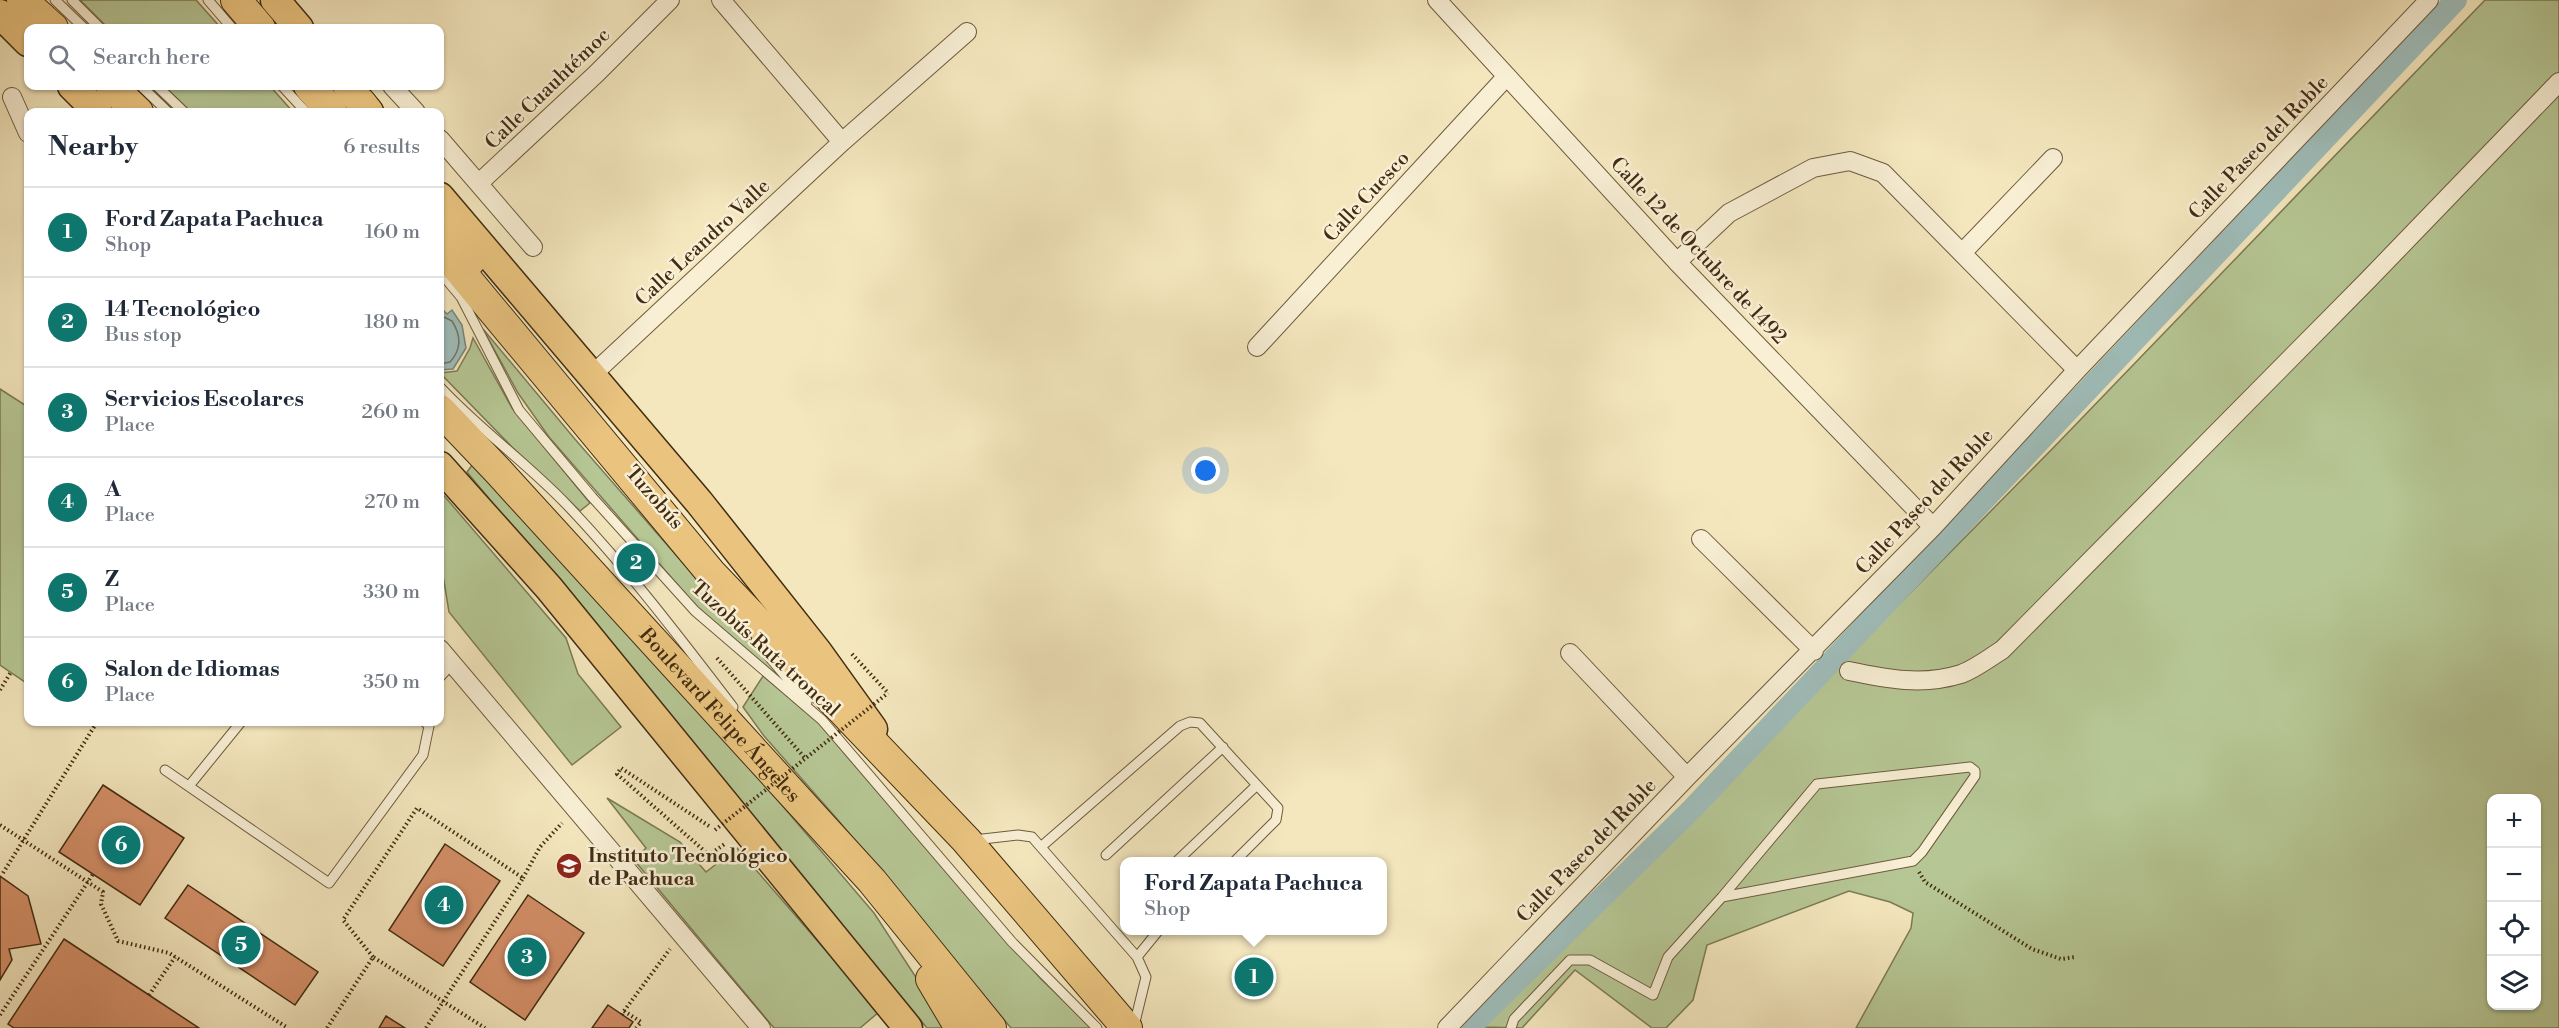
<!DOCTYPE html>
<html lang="en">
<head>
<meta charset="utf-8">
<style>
  body { margin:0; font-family:"Libre Bodoni",serif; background:#f2f2f3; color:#1f2937 }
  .controls { position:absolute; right:18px; bottom:18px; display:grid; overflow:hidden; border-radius:12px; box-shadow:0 2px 4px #0004 }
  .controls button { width:54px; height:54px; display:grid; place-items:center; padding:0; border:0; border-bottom:2px solid #e0e1e3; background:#fff; color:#1f2937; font:30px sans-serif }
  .you { position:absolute; left:1206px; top:471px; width:21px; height:21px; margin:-15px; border:4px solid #fff; border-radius:50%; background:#1a73e8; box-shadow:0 0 0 9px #1a73e833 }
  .badge { display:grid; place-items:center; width:39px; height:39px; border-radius:50%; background:#0f766e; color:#fff; font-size:20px; font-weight:700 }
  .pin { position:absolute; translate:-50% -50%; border:3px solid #fff; box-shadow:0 2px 6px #0006 }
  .popup { position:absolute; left:1120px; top:857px; width:267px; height:78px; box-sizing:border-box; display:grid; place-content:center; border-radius:12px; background:#fff; filter:drop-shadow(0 2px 4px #0005); font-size:20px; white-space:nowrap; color:#747a83 }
  .popup b { font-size:22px; color:#1f2937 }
  .popup::after { content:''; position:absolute; left:50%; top:100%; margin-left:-12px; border:12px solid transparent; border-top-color:#fff }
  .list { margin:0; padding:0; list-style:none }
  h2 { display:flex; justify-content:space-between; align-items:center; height:78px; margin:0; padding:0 24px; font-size:26px }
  h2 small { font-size:20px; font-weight:400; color:#747a83 }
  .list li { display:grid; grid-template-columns:39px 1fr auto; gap:18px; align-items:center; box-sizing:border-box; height:90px; padding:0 24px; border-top:2px solid #e0e1e3 }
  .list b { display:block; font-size:22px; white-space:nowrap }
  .list p { margin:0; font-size:20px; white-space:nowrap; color:#747a83 }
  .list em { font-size:20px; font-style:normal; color:#747a83 }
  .icon { flex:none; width:33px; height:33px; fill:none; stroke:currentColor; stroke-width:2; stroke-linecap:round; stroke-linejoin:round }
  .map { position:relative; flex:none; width:2559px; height:1028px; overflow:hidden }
  .search { position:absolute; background:#fff; box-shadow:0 2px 4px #0004; left:24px; top:24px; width:420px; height:66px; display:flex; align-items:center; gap:15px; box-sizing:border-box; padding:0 21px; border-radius:12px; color:#747a83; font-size:22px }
  .panel { position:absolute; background:#fff; box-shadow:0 2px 4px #0004; left:24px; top:108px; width:420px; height:618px; border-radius:12px }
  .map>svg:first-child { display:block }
</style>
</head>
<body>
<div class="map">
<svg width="2559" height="1028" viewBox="0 0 2559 1028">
  <rect width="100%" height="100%" fill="#f4e7be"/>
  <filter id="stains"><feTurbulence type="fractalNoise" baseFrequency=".00333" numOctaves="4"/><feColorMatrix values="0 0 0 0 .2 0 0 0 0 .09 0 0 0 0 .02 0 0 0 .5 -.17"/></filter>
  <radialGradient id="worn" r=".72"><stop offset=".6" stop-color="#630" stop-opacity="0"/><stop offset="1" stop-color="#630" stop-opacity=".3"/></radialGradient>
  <path fill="#b6c795" stroke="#7c7a54" stroke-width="1.5" fill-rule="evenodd" d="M80,0H196L221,28H108Z
    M2485,0H2559V1028H1856L1911,928L1913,913L1890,902L1849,891L1707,945L1693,1000L1666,1028H1652L1575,970L1522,1028L1482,1027L2056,445ZM2492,798H2536V1006H2492Z
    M164,86H270L293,112H191Z
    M483,329L574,438L776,670L773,672L697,607L549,437L518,393Z
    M473,338L512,408L590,503L580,511L512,447L440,373L457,371L470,348Z
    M0,389L28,407V684L0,665Z
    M476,460L651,652L874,913L949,1028H927L467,472Z
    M440,491L566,638L578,674L621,727L572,765L449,612L440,557Z
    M763,676L816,720L972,902L1041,979L1092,1028H1011L838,820L764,736L743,707Z
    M607,798L680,842L706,872L737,848L879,1012L860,1028H774L634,860L646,848Z"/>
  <path fill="#9fbebb" stroke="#7a8477" stroke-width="1.5" d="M440,307L447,314L452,310L462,325L466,348L453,369L440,370Z"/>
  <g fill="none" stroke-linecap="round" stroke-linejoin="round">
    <path stroke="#707566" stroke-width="1.5" d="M440,315L452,321C461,335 462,349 450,362L440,364"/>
    <path stroke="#9fbebb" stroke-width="22" d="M1469,1028L1692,809L2456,0"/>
  </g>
  <path fill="#d59069" stroke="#422c12" stroke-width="1.5" d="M103,785L184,838L140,905L59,852Z
    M445,844L500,881L443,966L389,930Z
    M0,876L28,896L41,944L9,949L12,960L0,980Z
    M188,885L318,972L295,1005L165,918Z
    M528,895L584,933L525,1020L470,982Z
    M64,939L149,995L199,1028H14L8,1024Z
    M608,1005L633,1022L629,1028H592Z
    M386,1016L405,1028H379Z"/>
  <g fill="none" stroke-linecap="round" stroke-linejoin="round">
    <g stroke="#6e5b3d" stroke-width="11">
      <path id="service" d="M55,0L84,28
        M72,0L100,28
        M208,0L232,28
        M141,86L168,112
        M157,86L184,112
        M282,86L306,112
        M440,272L461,297L519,410L592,497L695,611L822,720L1012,942L1097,1028
        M440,387C479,429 527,463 567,505C627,568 680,638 733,707
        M756,641L807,702
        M440,677L452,664
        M1970,767L1975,771V776L1922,852L1913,861L1722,897L1817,784Z
        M165,770L329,883L423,755L429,726L425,722
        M189,786L241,722
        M974,840L1018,835L1032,837L1137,957L1146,977L1134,1026
        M1042,846L1180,726L1190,722L1200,723L1278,808L1276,820L1234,862
        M1106,855L1223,747
        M1176,862L1257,785
        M1137,957L1159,930
        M1511,1028L1514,1019L1570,960H1590L1653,995L1668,957L1722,897"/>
    </g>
    <g stroke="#6e5b3d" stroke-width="20">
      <path id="minor" d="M721,0L842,142
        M1437,0L1677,262L1933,527
        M392,86L416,112
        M12,97L28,133
        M440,139L533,247
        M479,183L596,74L670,0
        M1962,253L2053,158
        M1677,262L1729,213L1813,168L1850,161L1883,173L2077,370
        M1257,347L1507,76
        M592,375L842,142L967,32
        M1701,539L1814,651
        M440,649L761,1028
        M1570,653L1687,777
        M1849,671C1887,679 1923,686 1961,674C1975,669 1989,658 2002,650L2368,280L2559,82
        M1447,1028L1687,777L1933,527L2077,370L2429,0"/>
    </g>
    <g stroke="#422c12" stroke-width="31">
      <path id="primary" d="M275,0L299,28
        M0,14L28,42
        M72,86L98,112
        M347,86L369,112
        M440,197L699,502L817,651L873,729
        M440,466L549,588L908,1028"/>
    </g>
    <g stroke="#422c12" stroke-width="32">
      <g id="trunk">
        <path d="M22,0L53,28"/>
        <path d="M236,0L260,28"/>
        <path d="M111,86L138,112"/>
        <path d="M309,86L332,112"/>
        <path d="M361,103L368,112"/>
        <path d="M440,217L470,261"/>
        <path d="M440,247L711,573L966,840L1127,1028"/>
        <path id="s1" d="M440,410L498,471L872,881L991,1028"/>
        <path d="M931,979L960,1028"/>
      </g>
    </g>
    <path stroke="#422c12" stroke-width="4" stroke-dasharray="1.5 3" stroke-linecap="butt" d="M852,654L888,693
      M717,658L805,758
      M0,690L11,672
      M0,825L103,892L101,904L118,941L169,953L288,1028
      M709,826L621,768L617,774L709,855L726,843
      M1919,872L1925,882L2032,949L2061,959L2075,957
      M3,873L97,722
      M523,878L540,847L562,823
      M373,957L343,920L417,808L523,878L426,1028
      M149,995L175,957
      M624,1011L670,949
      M0,1015L93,874
      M622,1015L624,1011L641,1022L636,1028
      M327,1028L373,957L485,1028"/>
    <use href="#service" stroke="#f8efd5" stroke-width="9"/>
    <use href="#minor" stroke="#f8efd5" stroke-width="18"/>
    <use href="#primary" stroke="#eac47f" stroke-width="28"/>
    <use href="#trunk" stroke="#eac47f" stroke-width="30"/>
    <path stroke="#422c12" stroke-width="4" stroke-dasharray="1.5 3" stroke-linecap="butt" d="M715,830L888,693"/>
  </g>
  <defs>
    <g id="school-disc" transform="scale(1.35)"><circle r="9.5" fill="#8f2418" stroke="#f8efd5"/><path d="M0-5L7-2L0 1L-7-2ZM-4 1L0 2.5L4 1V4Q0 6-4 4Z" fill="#fff"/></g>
  </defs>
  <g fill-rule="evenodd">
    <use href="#school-disc" x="569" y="866"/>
  </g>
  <g text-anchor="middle" stroke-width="5" stroke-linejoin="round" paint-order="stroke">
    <g font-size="20" fill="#422c12" stroke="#f8efd5">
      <text transform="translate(547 88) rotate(-44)" y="7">Calle Cuauhtémoc</text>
      <text transform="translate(2258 147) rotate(-46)" y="7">Calle Paseo del Roble</text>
      <text transform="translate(1366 196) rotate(-47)" y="7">Calle Cuesco</text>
      <text transform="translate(702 242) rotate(-43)" y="7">Calle Leandro Valle</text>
      <text transform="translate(1699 250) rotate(47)" y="7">Calle 12 de Octubre de 1492</text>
      <text transform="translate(655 497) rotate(49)" y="7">Tuzobús</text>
      <text transform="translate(1924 501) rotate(-47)" y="7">Calle Paseo del Roble</text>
      <text transform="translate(766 648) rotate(42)" y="7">Tuzobús Ruta troncal</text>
      <text dy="7" stroke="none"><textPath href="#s1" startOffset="414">Boulevard Felipe Ángeles</textPath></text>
      <text transform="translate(1586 850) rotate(-46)" y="7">Calle Paseo del Roble</text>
    </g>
    <g font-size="20" font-weight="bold" fill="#422c12" stroke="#f8efd5" text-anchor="start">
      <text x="588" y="862">Instituto Tecnológico<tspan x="588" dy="23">de Pachuca</tspan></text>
    </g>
  </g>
  <rect width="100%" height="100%" filter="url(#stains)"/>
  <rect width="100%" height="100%" fill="url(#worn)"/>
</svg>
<div class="controls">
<button>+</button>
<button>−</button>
<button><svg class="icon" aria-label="locate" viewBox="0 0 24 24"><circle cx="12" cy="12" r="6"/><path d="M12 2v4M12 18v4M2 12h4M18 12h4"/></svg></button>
<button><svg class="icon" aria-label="layers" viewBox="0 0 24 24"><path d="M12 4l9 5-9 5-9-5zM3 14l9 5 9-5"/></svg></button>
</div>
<div class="you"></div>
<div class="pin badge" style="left:1254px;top:977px">1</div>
<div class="popup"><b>Ford Zapata Pachuca</b>Shop</div>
<div class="pin badge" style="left:636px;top:563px">2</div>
<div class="pin badge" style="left:527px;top:957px">3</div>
<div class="pin badge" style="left:444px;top:905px">4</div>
<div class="pin badge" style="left:241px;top:945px">5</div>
<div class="pin badge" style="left:121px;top:845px">6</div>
<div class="search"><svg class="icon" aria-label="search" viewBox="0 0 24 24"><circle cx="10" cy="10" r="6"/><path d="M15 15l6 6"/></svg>Search here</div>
<section class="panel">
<h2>Nearby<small>6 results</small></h2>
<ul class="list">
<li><span class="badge">1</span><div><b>Ford Zapata Pachuca</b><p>Shop</p></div><em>160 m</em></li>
<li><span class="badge">2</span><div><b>14 Tecnológico</b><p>Bus stop</p></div><em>180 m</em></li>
<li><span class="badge">3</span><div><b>Servicios Escolares</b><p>Place</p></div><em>260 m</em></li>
<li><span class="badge">4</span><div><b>A</b><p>Place</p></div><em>270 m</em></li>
<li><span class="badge">5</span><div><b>Z</b><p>Place</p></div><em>330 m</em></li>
<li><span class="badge">6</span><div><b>Salon de Idiomas</b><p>Place</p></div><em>350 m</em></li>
</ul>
</section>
</div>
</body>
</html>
